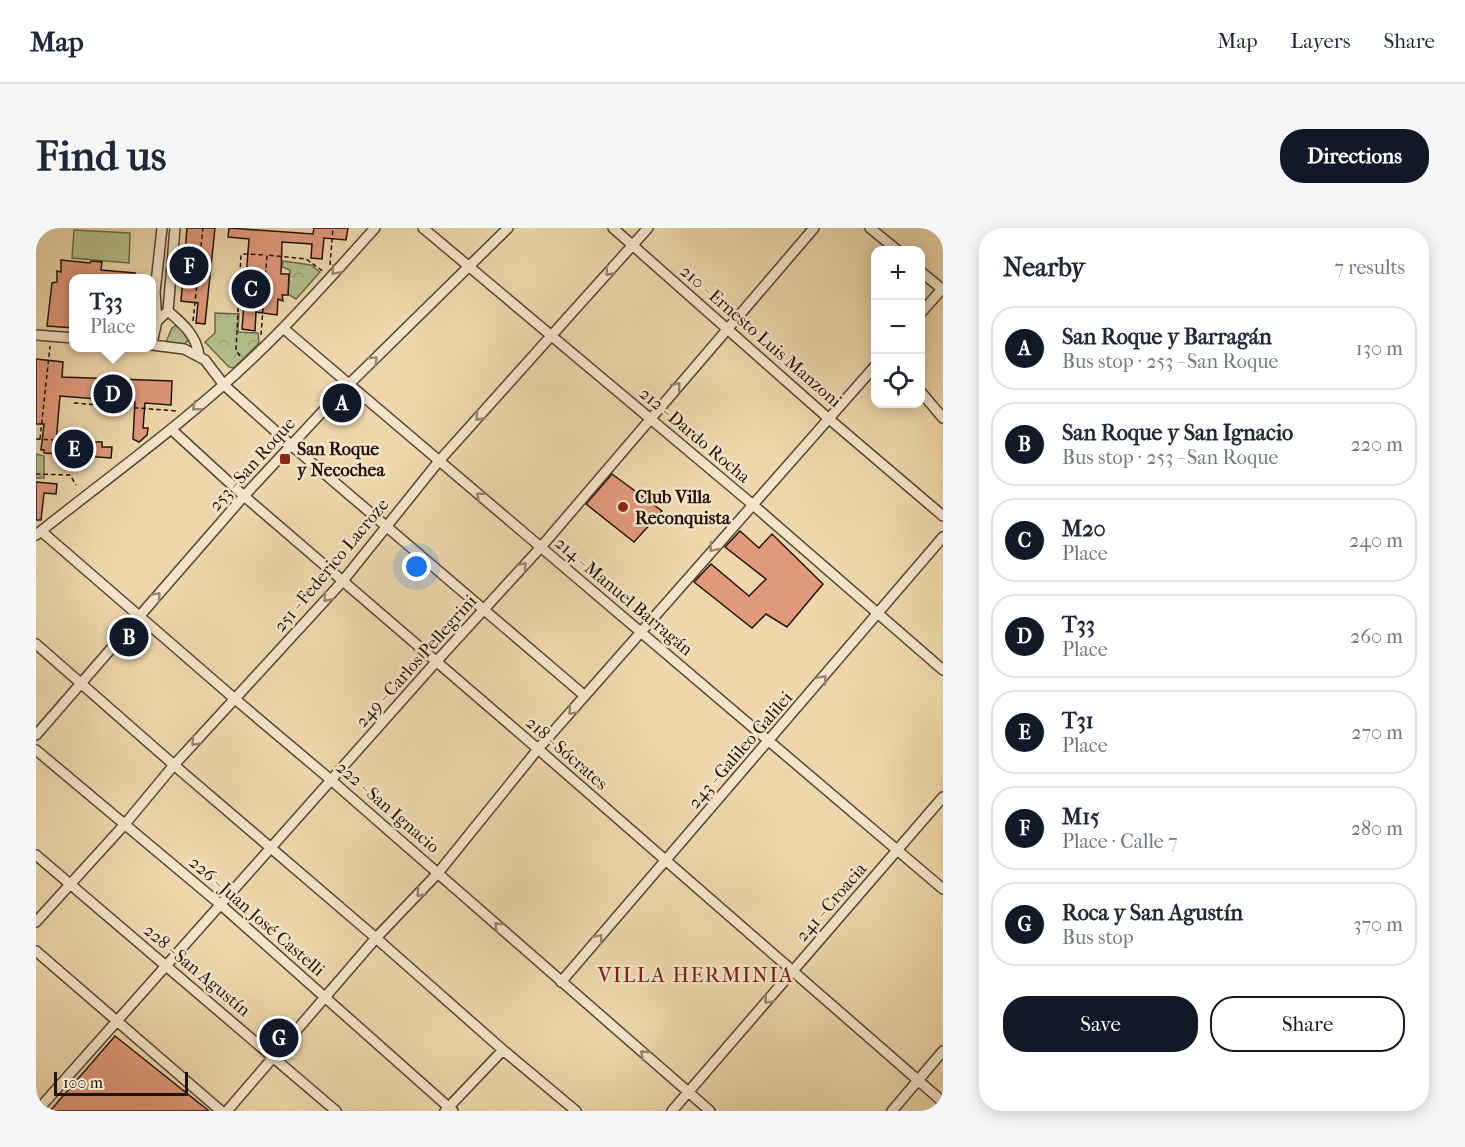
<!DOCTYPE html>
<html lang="en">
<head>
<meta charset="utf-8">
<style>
  body { margin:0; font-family:"IM FELL French Canon",serif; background:#f6f6f7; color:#1f2937 }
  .controls { position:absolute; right:18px; top:18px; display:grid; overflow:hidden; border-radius:12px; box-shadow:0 3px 15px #0003 }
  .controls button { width:54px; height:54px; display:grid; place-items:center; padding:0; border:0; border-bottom:2px solid #e0e1e3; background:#fff; color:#1f2937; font:30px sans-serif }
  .scale { position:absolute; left:18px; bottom:15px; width:134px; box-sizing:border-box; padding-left:6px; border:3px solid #23130c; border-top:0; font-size:16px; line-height:21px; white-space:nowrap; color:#23130c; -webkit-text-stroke:4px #f4e5c9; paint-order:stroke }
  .you { position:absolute; left:381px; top:339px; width:21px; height:21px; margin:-15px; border:4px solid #fff; border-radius:50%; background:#1a73e8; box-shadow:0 0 0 9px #1a73e833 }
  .badge { display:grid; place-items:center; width:39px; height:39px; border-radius:50%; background:#111827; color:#fff; font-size:20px; font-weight:700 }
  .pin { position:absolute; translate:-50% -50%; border:3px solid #fff; box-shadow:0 2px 6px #0006 }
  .popup { position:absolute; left:33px; top:46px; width:87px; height:78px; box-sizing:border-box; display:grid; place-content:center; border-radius:12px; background:#fff; filter:drop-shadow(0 2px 4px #0005); font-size:20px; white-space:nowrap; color:#747a83 }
  .popup b { font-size:22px; color:#1f2937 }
  .popup::after { content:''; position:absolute; left:50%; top:100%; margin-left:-12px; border:12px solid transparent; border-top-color:#fff }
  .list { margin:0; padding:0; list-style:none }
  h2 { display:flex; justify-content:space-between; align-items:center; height:78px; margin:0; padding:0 24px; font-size:26px }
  h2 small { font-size:20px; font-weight:400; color:#747a83 }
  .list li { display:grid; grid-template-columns:39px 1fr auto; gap:18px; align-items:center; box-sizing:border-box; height:84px; margin:0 12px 12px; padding:0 12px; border:2px solid #e0e1e3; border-radius:24px }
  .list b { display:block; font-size:22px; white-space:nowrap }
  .list p { margin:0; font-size:20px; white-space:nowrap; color:#747a83 }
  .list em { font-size:20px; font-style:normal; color:#747a83 }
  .actions { display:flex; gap:12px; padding:18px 24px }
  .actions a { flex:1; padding:14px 0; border:2px solid #111827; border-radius:24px; text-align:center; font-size:21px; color:#111827 }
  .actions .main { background:#111827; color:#fff }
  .icon { flex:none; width:33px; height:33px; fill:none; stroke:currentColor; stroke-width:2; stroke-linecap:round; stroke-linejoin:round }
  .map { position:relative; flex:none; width:907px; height:883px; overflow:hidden; border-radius:24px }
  header { display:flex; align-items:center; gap:36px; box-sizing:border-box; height:84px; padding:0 30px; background:#fff; border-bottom:2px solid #e0e1e3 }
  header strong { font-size:28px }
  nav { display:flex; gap:33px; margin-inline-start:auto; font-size:21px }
  .intro { display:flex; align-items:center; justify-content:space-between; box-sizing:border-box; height:144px; padding:0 36px }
  h1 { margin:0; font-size:42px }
  .button { padding:15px 27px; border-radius:24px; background:#111827; color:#fff; font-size:21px; font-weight:700 }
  main { display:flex; gap:36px; padding:0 36px }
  aside { flex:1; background:#fff; border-radius:24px; box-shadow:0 3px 15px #0003 }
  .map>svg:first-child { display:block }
</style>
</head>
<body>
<header>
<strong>Map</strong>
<nav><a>Map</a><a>Layers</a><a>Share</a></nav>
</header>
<div class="intro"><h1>Find us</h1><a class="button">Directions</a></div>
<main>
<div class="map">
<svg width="907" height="883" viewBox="0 0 907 883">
  <defs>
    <pattern id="forest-crowns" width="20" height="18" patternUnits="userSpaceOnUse" patternTransform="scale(1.5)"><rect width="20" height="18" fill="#b4bf8d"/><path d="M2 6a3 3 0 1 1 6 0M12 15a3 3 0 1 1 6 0" fill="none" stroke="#9aa378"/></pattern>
  </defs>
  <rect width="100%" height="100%" fill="#eed7ac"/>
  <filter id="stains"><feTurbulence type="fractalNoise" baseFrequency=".00333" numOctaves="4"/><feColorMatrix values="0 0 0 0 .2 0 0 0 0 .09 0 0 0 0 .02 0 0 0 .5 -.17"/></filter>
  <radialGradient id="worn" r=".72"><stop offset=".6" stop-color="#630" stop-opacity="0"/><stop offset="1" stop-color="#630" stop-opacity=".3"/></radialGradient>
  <path fill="#b4bf8d" stroke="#6c694c" stroke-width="1.5" d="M38,2L94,5L93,35L36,30Z"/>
  <path fill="url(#forest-crowns)" stroke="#6c694c" stroke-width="1.5" d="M247,33L275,37L284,44L260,71L252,66L254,42L246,39Z
    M179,85L203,86L202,104L222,105L223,115L198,140L193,139L169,114L179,105Z
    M139,98H142L154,109L147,119L133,118L130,114L136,100Z
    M0,226L8,228V250H0Z"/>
  <path fill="#e0997b" stroke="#23130c" stroke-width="1.5" d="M151,0H179L169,96L160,95L162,75L145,73Z
    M193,0L277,6L278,0H312L310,12L288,10L286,31L275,30L276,16L246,14L245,46H253L252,67H246L247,73L242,71L241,87L220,84L219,103L206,101L213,11L192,9Z
    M25,32L54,35L55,33L66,34L65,42L99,45V51H38V100L11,98L16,55L21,54V43L25,44Z
    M0,131L27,134L26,149L136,153L135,177L109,175L107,200H112L111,207L103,214L97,211L99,174L24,168L20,215L59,218V214H66V219H76L75,230L8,225V222H5L8,196H0Z
    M576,246L626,283L598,314L550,276Z
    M0,254L21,256L20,266L8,265L5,292H0Z
    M704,303L723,320L736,306L787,356L751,399L730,386L716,400L658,354L675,336L713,368L730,351L689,319Z
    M79,808L173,883H14Z"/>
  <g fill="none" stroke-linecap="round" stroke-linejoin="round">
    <g stroke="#564434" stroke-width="12">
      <path id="minor" d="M387,0L716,276L907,442
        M577,0L792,190L907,288
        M834,0L861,22
        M884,43L906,61
        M132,83C147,96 160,107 163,127
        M884,86L907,60
        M121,93L119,64L126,0
        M247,100L907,661
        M0,107L38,110
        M116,115L121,93L132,83L139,0
        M116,117L148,121L169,132L188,157L255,217L549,468
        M884,163L907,190
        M135,201L208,268L502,521L907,874
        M5,303L199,471L295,552L674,883
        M0,307C75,247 154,191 223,124C264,85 301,42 339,0
        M0,416L138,537L340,710L467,822L540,883
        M0,507L208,268L300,169L472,0
        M0,522L185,677L417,883
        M0,627L300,883
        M0,694L89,596L138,537L306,354L403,233L612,0
        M0,723L185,883
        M525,754L907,309
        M1,883L399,435L505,319L778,0
        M191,883L340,710L402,645L502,521L840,137
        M409,883L467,822
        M636,883L907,569
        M856,883L907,823"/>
    </g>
    <path stroke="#23130c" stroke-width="1.5" stroke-dasharray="4.5 3" stroke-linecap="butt" d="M294,37L297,0
      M157,93L167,0
      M225,107L231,27L270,31L288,44
      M204,128L200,122L205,27L207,26L230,27
      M38,175L141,183
      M0,211L36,213
      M4,211L14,118
      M0,246L34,247L40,257"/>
    <use href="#minor" stroke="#f4e5c9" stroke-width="9"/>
  </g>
  <defs><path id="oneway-chevron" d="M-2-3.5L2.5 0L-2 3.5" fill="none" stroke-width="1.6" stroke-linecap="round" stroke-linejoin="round" transform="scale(1.5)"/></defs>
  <g stroke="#968674">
    <use href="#oneway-chevron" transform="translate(299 43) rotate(133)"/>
    <use href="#oneway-chevron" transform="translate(573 44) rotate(132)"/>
    <use href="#oneway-chevron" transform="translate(338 132) rotate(-44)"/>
    <use href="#oneway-chevron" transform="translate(641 158) rotate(-50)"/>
    <use href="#oneway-chevron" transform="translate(160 179) rotate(140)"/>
    <use href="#oneway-chevron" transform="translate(443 189) rotate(132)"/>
    <use href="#oneway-chevron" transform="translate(444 268) rotate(-140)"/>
    <use href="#oneway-chevron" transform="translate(677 320) rotate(131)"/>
    <use href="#oneway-chevron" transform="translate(487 338) rotate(-48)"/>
    <use href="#oneway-chevron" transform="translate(121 368) rotate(-49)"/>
    <use href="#oneway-chevron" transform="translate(291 370) rotate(132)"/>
    <use href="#oneway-chevron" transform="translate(787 451) rotate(-49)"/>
    <use href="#oneway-chevron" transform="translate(536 483) rotate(131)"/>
    <use href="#oneway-chevron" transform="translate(159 514) rotate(133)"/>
    <use href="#oneway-chevron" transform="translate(384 665) rotate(134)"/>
    <use href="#oneway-chevron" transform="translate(462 698) rotate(-138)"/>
    <use href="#oneway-chevron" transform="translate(563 710) rotate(-49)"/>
    <use href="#oneway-chevron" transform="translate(732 772) rotate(130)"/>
    <use href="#oneway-chevron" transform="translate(608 826) rotate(-139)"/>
  </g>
  <g fill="#8f2418" stroke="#f4e5c9" stroke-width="2">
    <rect x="243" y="225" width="12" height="12" rx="3"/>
    <circle cx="587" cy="279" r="6"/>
  </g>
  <g text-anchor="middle" stroke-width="5" stroke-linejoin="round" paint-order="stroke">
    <g font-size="18" fill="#23130c" stroke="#f4e5c9">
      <text transform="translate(725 108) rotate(41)" y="6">210 - Ernesto Luis Manzoni</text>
      <text transform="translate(659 207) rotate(40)" y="6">212 - Dardo Rocha</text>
      <text transform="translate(216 236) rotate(-48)" y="6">253 - San Roque</text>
      <text transform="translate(295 337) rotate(-50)" y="6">251 - Federico Lacroze</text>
      <text transform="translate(588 368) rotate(40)" y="6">214 - Manuel Barragán</text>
      <text transform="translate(380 433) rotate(-48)" y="6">249 - Carlos Pellegrini</text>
      <text transform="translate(704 522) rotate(-49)" y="6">243 - Galileo Galilei</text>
      <text transform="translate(531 525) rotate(41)" y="6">218 - Sócrates</text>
      <text transform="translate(352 579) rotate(41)" y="6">222 - San Ignacio</text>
      <text transform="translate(795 674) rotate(-49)" y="6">241 - Croacia</text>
      <text transform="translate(221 688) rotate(41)" y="6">226 - Juan José Castelli</text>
      <text transform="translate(161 742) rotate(40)" y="6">228 - San Agustín</text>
    </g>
    <g font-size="18" font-weight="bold" fill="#23130c" stroke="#f4e5c9" text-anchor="start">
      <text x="261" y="227">San Roque<tspan x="261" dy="21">y Necochea</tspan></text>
      <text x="599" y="275">Club Villa<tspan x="599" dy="21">Reconquista</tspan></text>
    </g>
    <g font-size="21" letter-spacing="1.5" fill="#7a1f14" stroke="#f4e5c9">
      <text x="660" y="754">VILLA HERMINIA</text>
    </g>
  </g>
  <rect width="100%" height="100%" filter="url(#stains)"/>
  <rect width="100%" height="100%" fill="url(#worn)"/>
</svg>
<div class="controls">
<button>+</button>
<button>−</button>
<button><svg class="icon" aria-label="locate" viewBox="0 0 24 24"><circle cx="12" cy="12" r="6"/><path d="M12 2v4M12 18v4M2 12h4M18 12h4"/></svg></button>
</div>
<div class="scale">100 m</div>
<div class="you"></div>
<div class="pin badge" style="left:306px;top:175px">A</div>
<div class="pin badge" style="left:93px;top:409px">B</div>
<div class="pin badge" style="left:215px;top:61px">C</div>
<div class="pin badge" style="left:77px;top:166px">D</div>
<div class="popup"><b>T33</b>Place</div>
<div class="pin badge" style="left:38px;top:221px">E</div>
<div class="pin badge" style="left:153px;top:38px">F</div>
<div class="pin badge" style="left:243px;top:810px">G</div>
</div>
<aside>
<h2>Nearby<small>7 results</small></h2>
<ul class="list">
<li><span class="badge">A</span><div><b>San Roque y Barragán</b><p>Bus stop · 253 - San Roque</p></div><em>130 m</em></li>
<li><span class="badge">B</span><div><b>San Roque y San Ignacio</b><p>Bus stop · 253 - San Roque</p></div><em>220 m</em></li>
<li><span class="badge">C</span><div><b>M20</b><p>Place</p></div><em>240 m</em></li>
<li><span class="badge">D</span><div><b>T33</b><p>Place</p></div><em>260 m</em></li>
<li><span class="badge">E</span><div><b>T31</b><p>Place</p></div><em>270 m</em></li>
<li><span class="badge">F</span><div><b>M15</b><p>Place · Calle 7</p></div><em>280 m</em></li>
<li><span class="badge">G</span><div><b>Roca y San Agustín</b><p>Bus stop</p></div><em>370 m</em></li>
</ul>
<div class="actions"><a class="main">Save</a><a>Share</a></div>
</aside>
</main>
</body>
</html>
